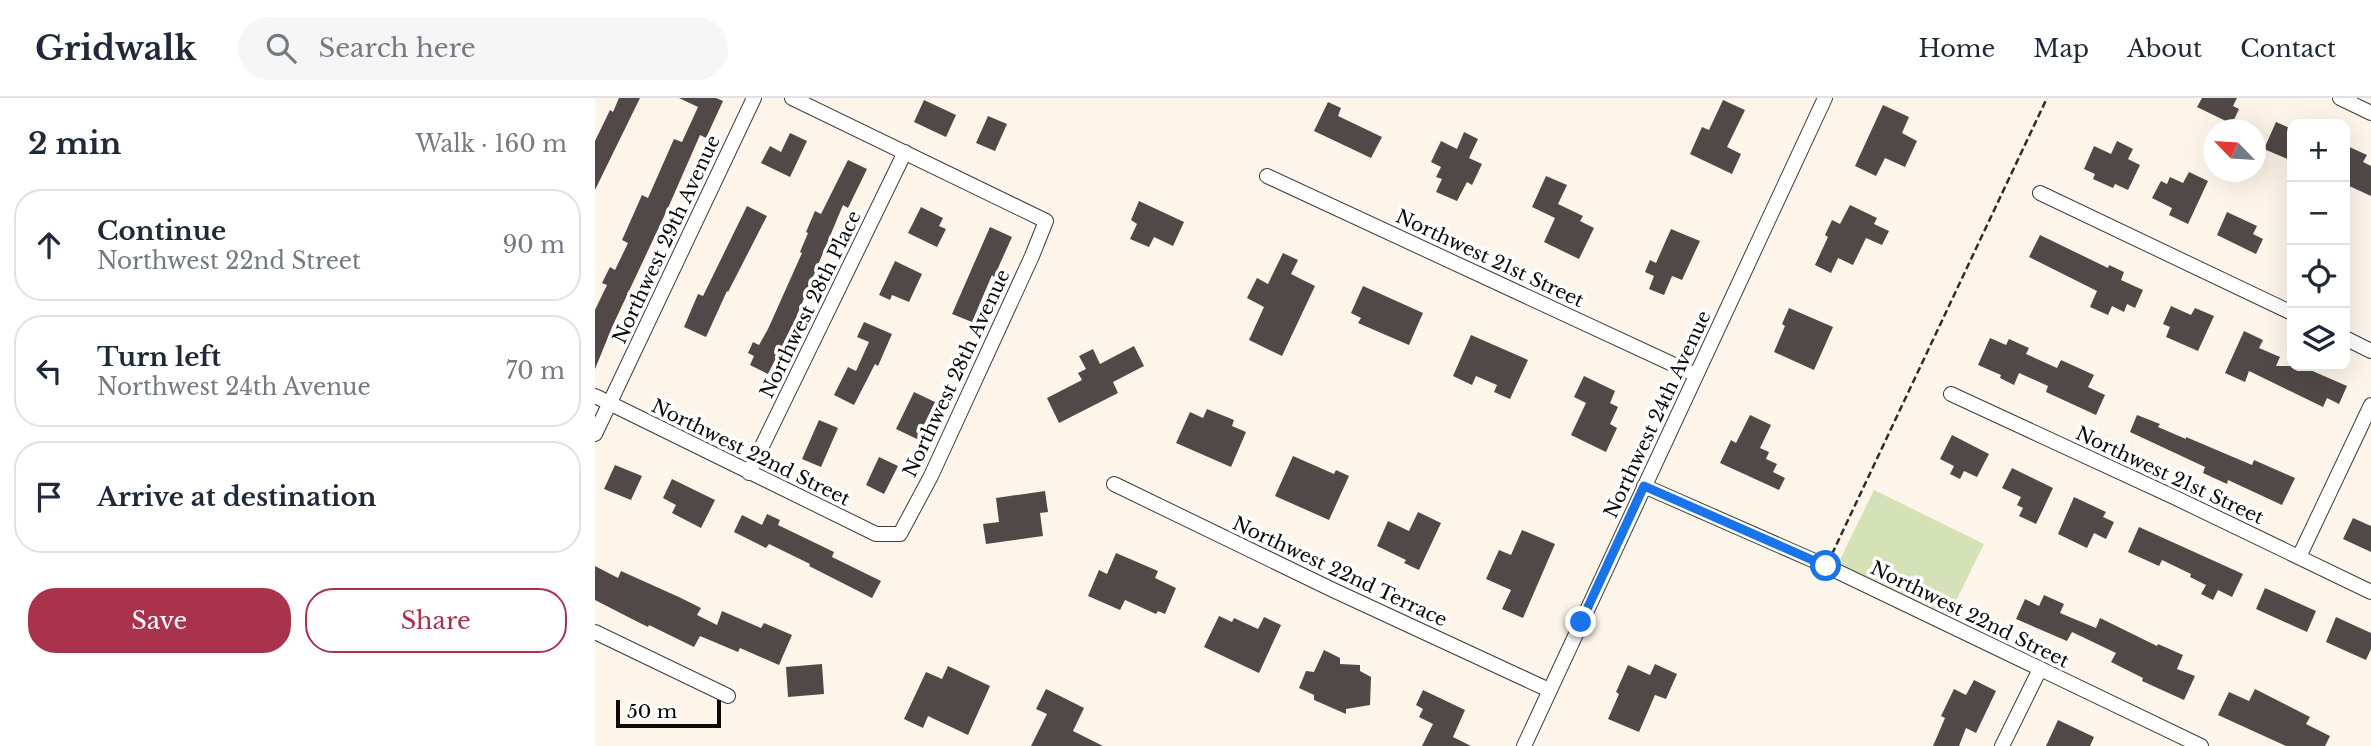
<!DOCTYPE html>
<html lang="en">
<head>
<meta charset="utf-8">
<style>
  body { margin:0; font-family:"Libre Baskerville",serif; background:#f6f6f7; color:#1f2937 }
  .controls { position:absolute; right:21px; top:21px; display:grid; overflow:hidden; border-radius:14px; box-shadow:0 7px 28px #0002 }
  .controls button { width:63px; height:63px; display:grid; place-items:center; padding:0; border:0; border-bottom:2px solid #e0e1e3; background:#fff; color:#1f2937; font:35px sans-serif }
  .compass { position:absolute; left:1608px; top:21px; width:63px; height:63px; border-radius:50%; background:#fff; box-shadow:0 7px 28px #0002; rotate:295deg }
  .scale { position:absolute; left:21px; bottom:18px; width:105px; box-sizing:border-box; padding-left:7px; border:4px solid #0a0a0a; border-top:0; font-size:19px; line-height:24px; white-space:nowrap; color:#0a0a0a; -webkit-text-stroke:5px #fff; paint-order:stroke }
  .stop { position:absolute; width:21px; height:21px; margin:-16px; border:5px solid #1a73e8; border-radius:50%; background:#fff }
  .stop.end { background:#1a73e8; border-color:#fff; box-shadow:0 2px 7px #0008 }
  .list { margin:0; padding:0; list-style:none }
  h2 { display:flex; justify-content:space-between; align-items:center; height:91px; margin:0; padding:0 28px; font-size:30px }
  h2 small { font-size:23px; font-weight:400; color:#747a83 }
  .list li { display:grid; grid-template-columns:46px 1fr auto; gap:21px; align-items:center; box-sizing:border-box; height:112px; margin:0 14px 14px; padding:0 14px; border:2px solid #e0e1e3; border-radius:28px }
  .list b { display:block; font-size:26px; white-space:nowrap }
  .list p { margin:0; font-size:23px; white-space:nowrap; color:#747a83 }
  .list em { font-size:23px; font-style:normal; color:#747a83 }
  .actions { display:flex; gap:14px; padding:21px 28px }
  .actions a { flex:1; padding:16px 0; border:2px solid #a9324d; border-radius:28px; text-align:center; font-size:24px; color:#a9324d }
  .actions .main { background:#a9324d; color:#fff }
  .icon { flex:none; width:38px; height:38px; fill:none; stroke:currentColor; stroke-width:2; stroke-linecap:round; stroke-linejoin:round }
  .map { position:relative; flex:none; width:1776px; height:648px; overflow:hidden }
  header { display:flex; align-items:center; gap:42px; box-sizing:border-box; height:98px; padding:0 35px; background:#fff; border-bottom:2px solid #e0e1e3 }
  header strong { font-size:33px }
  nav { display:flex; gap:38px; margin-inline-start:auto; font-size:24px }
  .search { width:490px; height:63px; background:#f6f6f7; display:flex; align-items:center; gap:18px; box-sizing:border-box; padding:0 24px; border-radius:38px; color:#747a83; font-size:26px }
  main { display:flex }
  aside { flex:1; background:#fff }
  .map>svg:first-child { display:block }
</style>
</head>
<body>
<header>
<strong>Gridwalk</strong>
<div class="search"><svg class="icon" aria-label="search" viewBox="0 0 24 24"><circle cx="10" cy="10" r="6"/><path d="M15 15l6 6"/></svg>Search here</div>
<nav><a>Home</a><a>Map</a><a>About</a><a>Contact</a></nav>
</header>
<main>
<aside>
<h2>2 min<small>Walk · 160 m</small></h2>
<ul class="list">
<li><svg class="icon" aria-label="ahead" viewBox="0 0 24 24"><path d="M12 20V5M6 11l6-6 6 6"/></svg><div><b>Continue</b><p>Northwest 22nd Street</p></div><em>90 m</em></li>
<li><svg class="icon" aria-label="left" viewBox="0 0 24 24"><path d="M17 20v-9H6M10 6l-5 5 5 5"/></svg><div><b>Turn left</b><p>Northwest 24th Avenue</p></div><em>70 m</em></li>
<li><svg class="icon" aria-label="arrive" viewBox="0 0 24 24"><path d="M6 21V4h12l-3 4 3 4H6"/></svg><div><b>Arrive at destination</b></div></li>
</ul>
<div class="actions"><a class="main">Save</a><a>Share</a></div>
</aside>
<div class="map">
<svg width="1776" height="648" viewBox="0 0 1776 648">
  <rect width="100%" height="100%" fill="#fdf5e9"/>
  <path fill="#d5e2b7" d="M1279,392L1389,446L1352,521L1242,468Z"/>
  <path fill="#514947" d="M24,0H45L0,92V43L15,12L18,14Z
    M84,0H121L128,3L111,40L105,37L73,110L18,227L0,271V212L12,187L7,185L15,169L20,172L33,145L27,142L47,97L53,100L79,41L87,44L103,9Z
    M1607,0H1642L1638,8L1644,11L1637,26L1602,9Z
    M329,2L361,17L351,39L319,24Z
    M1128,2L1150,12L1132,49L1146,56L1137,76L1095,56L1107,29L1114,32Z
    M733,4L746,10L743,18L787,39L776,60L719,33Z
    M1288,7L1314,19L1307,35L1322,43L1310,69L1290,60L1281,78L1260,68Z
    M393,18L412,26L400,53L381,45Z
    M1681,24L1697,31V63L1669,51Z
    M869,34L883,41L874,60L887,66L877,87L872,84L862,103L841,94L847,81L841,79L846,69L836,64L846,43L862,51Z
    M195,35L212,43L195,79L166,65L175,48L186,54Z
    M1522,43L1538,51L1533,61L1545,67L1533,92L1520,86L1518,90L1498,81L1500,76L1489,71L1499,48L1516,56Z
    M1750,47L1772,57L1768,64L1776,68V98L1750,86Z
    M253,62L272,71L253,110L248,107L200,222L173,276L155,267L159,258L153,255L158,244L164,247L173,231L207,155L205,154L213,135L211,134L220,113L226,116Z
    M1594,74L1613,83L1593,126L1574,117L1577,110L1557,100L1566,83L1572,86L1575,79L1588,85Z
    M951,78L972,87L963,106L988,118L985,123L999,130L984,161L949,144L960,120L937,109Z
    M544,103L589,124L578,148L559,139L554,149L535,141L542,126L536,122Z
    M1255,107L1282,120L1279,126L1294,133L1287,147L1271,140L1258,167L1243,160L1236,175L1220,167L1233,139L1230,137L1237,122L1245,126Z
    M152,108L172,118L133,194L132,193L111,239L89,229L103,196L108,198Z
    M326,109L348,120L344,128L351,131L342,149L313,135Z
    M1632,114L1662,128L1658,136L1668,141L1661,156L1622,137Z
    M395,129L417,139L399,179L397,177L377,224L357,216Z
    M1076,131L1105,143L1087,182L1077,178L1069,197L1054,191L1059,178L1050,174L1055,162L1061,165Z
    M1445,137L1513,170L1514,167L1529,174L1526,182L1548,192L1540,210L1532,206L1529,214L1517,208L1513,217L1495,209L1502,193L1434,159Z
    M688,155L703,162L696,176L720,188L687,258L654,242L669,209L652,200L662,180L673,186Z
    M300,163L327,176L314,204L297,197L295,202L284,197Z
    M768,188L828,215L814,247L763,225L766,220L756,215Z
    M1576,208L1596,217L1600,210L1619,218L1603,253L1571,239L1575,229L1568,226Z
    M1194,210L1238,229L1219,272L1179,254L1190,228L1187,226Z
    M269,224L297,236L283,268L280,266L259,307L239,297L253,269L261,273L274,244L262,239Z
    M1649,233L1668,242L1664,250L1685,259L1681,268H1706L1752,288L1744,306L1732,300L1728,309L1654,273L1650,284L1630,275Z
    M876,237L933,262L915,301L899,294L902,287L881,278L877,287L858,278Z
    M1395,240L1411,247L1414,241L1434,250L1431,256L1462,270L1466,262L1499,277L1493,289L1510,297L1501,317L1451,294L1453,288L1424,275L1419,287L1405,280L1406,277L1383,267Z
    M539,248L549,268L518,284L523,295L464,325L452,300L487,282L483,275L491,271L484,258L498,251L505,266Z
    M989,278L1020,293L1015,305L1023,309L1015,326L1022,330L1011,354L976,337L991,305L979,299Z
    M319,294L340,304L322,341L301,331Z
    M612,311L639,322L637,328L651,334L636,369L581,345L595,314L608,320Z
    M1155,317L1176,327L1165,350L1174,354L1171,361L1182,366L1178,374L1190,380L1184,392L1125,365L1136,342L1141,345Z
    M1542,317L1565,326L1563,329L1591,341V339L1657,367L1659,362L1700,380L1687,407L1633,382L1632,386L1608,375L1610,369L1535,334Z
    M224,322L243,330L226,369L207,361Z
    M1357,337L1394,356L1382,379L1369,373L1365,381L1355,376L1359,368L1345,361Z
    M698,358L739,376L741,372L754,378L734,422L680,398Z
    M284,359L303,368L289,396L271,387Z
    M20,367L47,378L36,402L9,391Z
    M1417,370L1458,390L1441,426L1424,418L1428,410L1422,407L1426,399L1407,390Z
    M77,381L120,402L106,430L77,415L81,407L68,400Z
    M450,393L453,414L445,415L448,438L391,446L388,426L404,424L401,400Z
    M1479,399L1511,414L1508,419L1519,424L1511,441L1499,435L1492,450L1463,436Z
    M823,414L846,425L824,472L809,465L811,462L782,448L793,423L814,433Z
    M172,416L185,422L183,427L239,454L237,459L286,483L277,500L214,468L215,466L174,446L171,450L139,434L147,417L167,427Z
    M1758,420L1776,428V454L1748,441Z
    M1544,429L1648,476L1637,499L1623,492L1618,502L1606,496L1611,487L1595,479L1596,476L1567,462L1564,468L1533,454Z
    M927,432L960,446L928,520L907,511L916,492L891,481L904,452L916,457Z
    M521,455L563,473L560,480L581,490L570,516L563,513L561,516L530,502L525,512L493,498L504,472L512,476Z
    M0,468L23,480L26,473L86,500L106,510L102,517L122,527L127,513L166,530L169,525L197,537L184,567L145,550L143,554L105,538L99,549L54,527L53,529L35,520L0,502Z
    M1670,490L1721,513L1712,534L1661,511Z
    M1449,497L1469,506L1465,515L1501,530L1505,520L1562,548L1563,546L1588,557L1582,571L1600,578L1589,602L1547,583L1548,580L1516,564L1521,555L1477,534L1472,543L1421,521L1430,501L1444,508Z
    M624,518L637,524L639,520L663,531L669,519L686,527L664,575L609,549Z
    M1741,519L1776,535V551L1771,562L1731,544Z
    M729,552L745,560V566L765,567V573L776,579L775,607L751,611V616L719,602V597L704,590L711,573L719,574Z
    M227,566L229,596L193,599L191,569Z
    M1060,566L1082,576L1071,601L1060,597L1044,634L1013,621L1024,596L1021,594L1033,567L1055,577Z
    M353,568L395,588L373,637L333,618L328,630L309,621L331,574L347,581Z
    M1379,582L1401,593L1381,635L1371,630L1364,648H1338L1350,620L1346,618L1359,591L1371,597Z
    M451,591L489,610L478,633L508,648H436L452,616L441,611Z
    M1660,591L1715,619L1711,626L1735,638L1730,648H1691L1623,617L1634,594L1654,603Z
    M828,592L870,612L858,639L876,648H827L838,626L824,619L828,611L821,607Z
    M1463,622L1499,639L1495,648H1451Z"/>
  <g fill="none" stroke-linecap="round" stroke-linejoin="round">
    <g stroke="#3d3d3d" stroke-width="16">
      <path id="minor" d="M1745,0L1776,15
        M672,78L1101,277
        M1445,95L1697,215
        M1750,240L1776,253
        M1356,296L1581,400L1776,494
        M0,298L281,436H305L336,378L437,158L451,123L197,0
        M0,336L159,0
        M154,375L310,54
        M519,386L738,492L954,592
        M1049,388L1231,468L1606,648
        M1704,459L1776,307
        M0,534L133,598
        M929,648L1230,0
        M1407,648L1445,571"/>
    </g>
    <path stroke="#2c2c2c" stroke-width="2.5" stroke-dasharray="7 3.5" stroke-linecap="butt" d="M1237,456L1452,0"/>
    <use href="#minor" stroke="#fff" stroke-width="14"/>
  </g>
  <g fill="none" stroke-linecap="round" stroke-linejoin="round">
    <path stroke="#1a73e8" stroke-width="9" d="M986,524L1049,388L1231,468"/>
  </g>
  <g text-anchor="middle" stroke-width="7" stroke-linejoin="round" paint-order="stroke">
    <g font-size="19" fill="#0a0a0a" stroke="#fff">
      <text transform="translate(71 141) rotate(-65)" y="7">Northwest 29th Avenue</text>
      <text transform="translate(895 160) rotate(25)" y="7">Northwest 21st Street</text>
      <text transform="translate(215 206) rotate(-64)" y="7">Northwest 28th Place</text>
      <text transform="translate(361 275) rotate(-65)" y="7">Northwest 28th Avenue</text>
      <text transform="translate(1062 316) rotate(-65)" y="7">Northwest 24th Avenue</text>
      <text transform="translate(156 354) rotate(26)" y="7">Northwest 22nd Street</text>
      <text transform="translate(1575 377) rotate(25)" y="7">Northwest 21st Street</text>
      <text transform="translate(745 473) rotate(25)" y="7">Northwest 22nd Terrace</text>
      <text transform="translate(1375 516) rotate(26)" y="7">Northwest 22nd Street</text>
    </g>
  </g>
</svg>
<div class="controls">
<button>+</button>
<button>−</button>
<button><svg class="icon" aria-label="locate" viewBox="0 0 24 24"><circle cx="12" cy="12" r="6"/><path d="M12 2v4M12 18v4M2 12h4M18 12h4"/></svg></button>
<button><svg class="icon" aria-label="layers" viewBox="0 0 24 24"><path d="M12 4l9 5-9 5-9-5zM3 14l9 5 9-5"/></svg></button>
</div>
<svg class="compass" viewBox="-18 -18 36 36"><path d="M0-13l5 13h-10z" fill="#e53935"/><path d="M0 13l5-13h-10z" fill="#747a83"/></svg>
<div class="scale">50 m</div>
<div class="stop" style="left:1231px;top:468px"></div>
<div class="stop end" style="left:986px;top:524px"></div>
</div>
</main>
</body>
</html>
